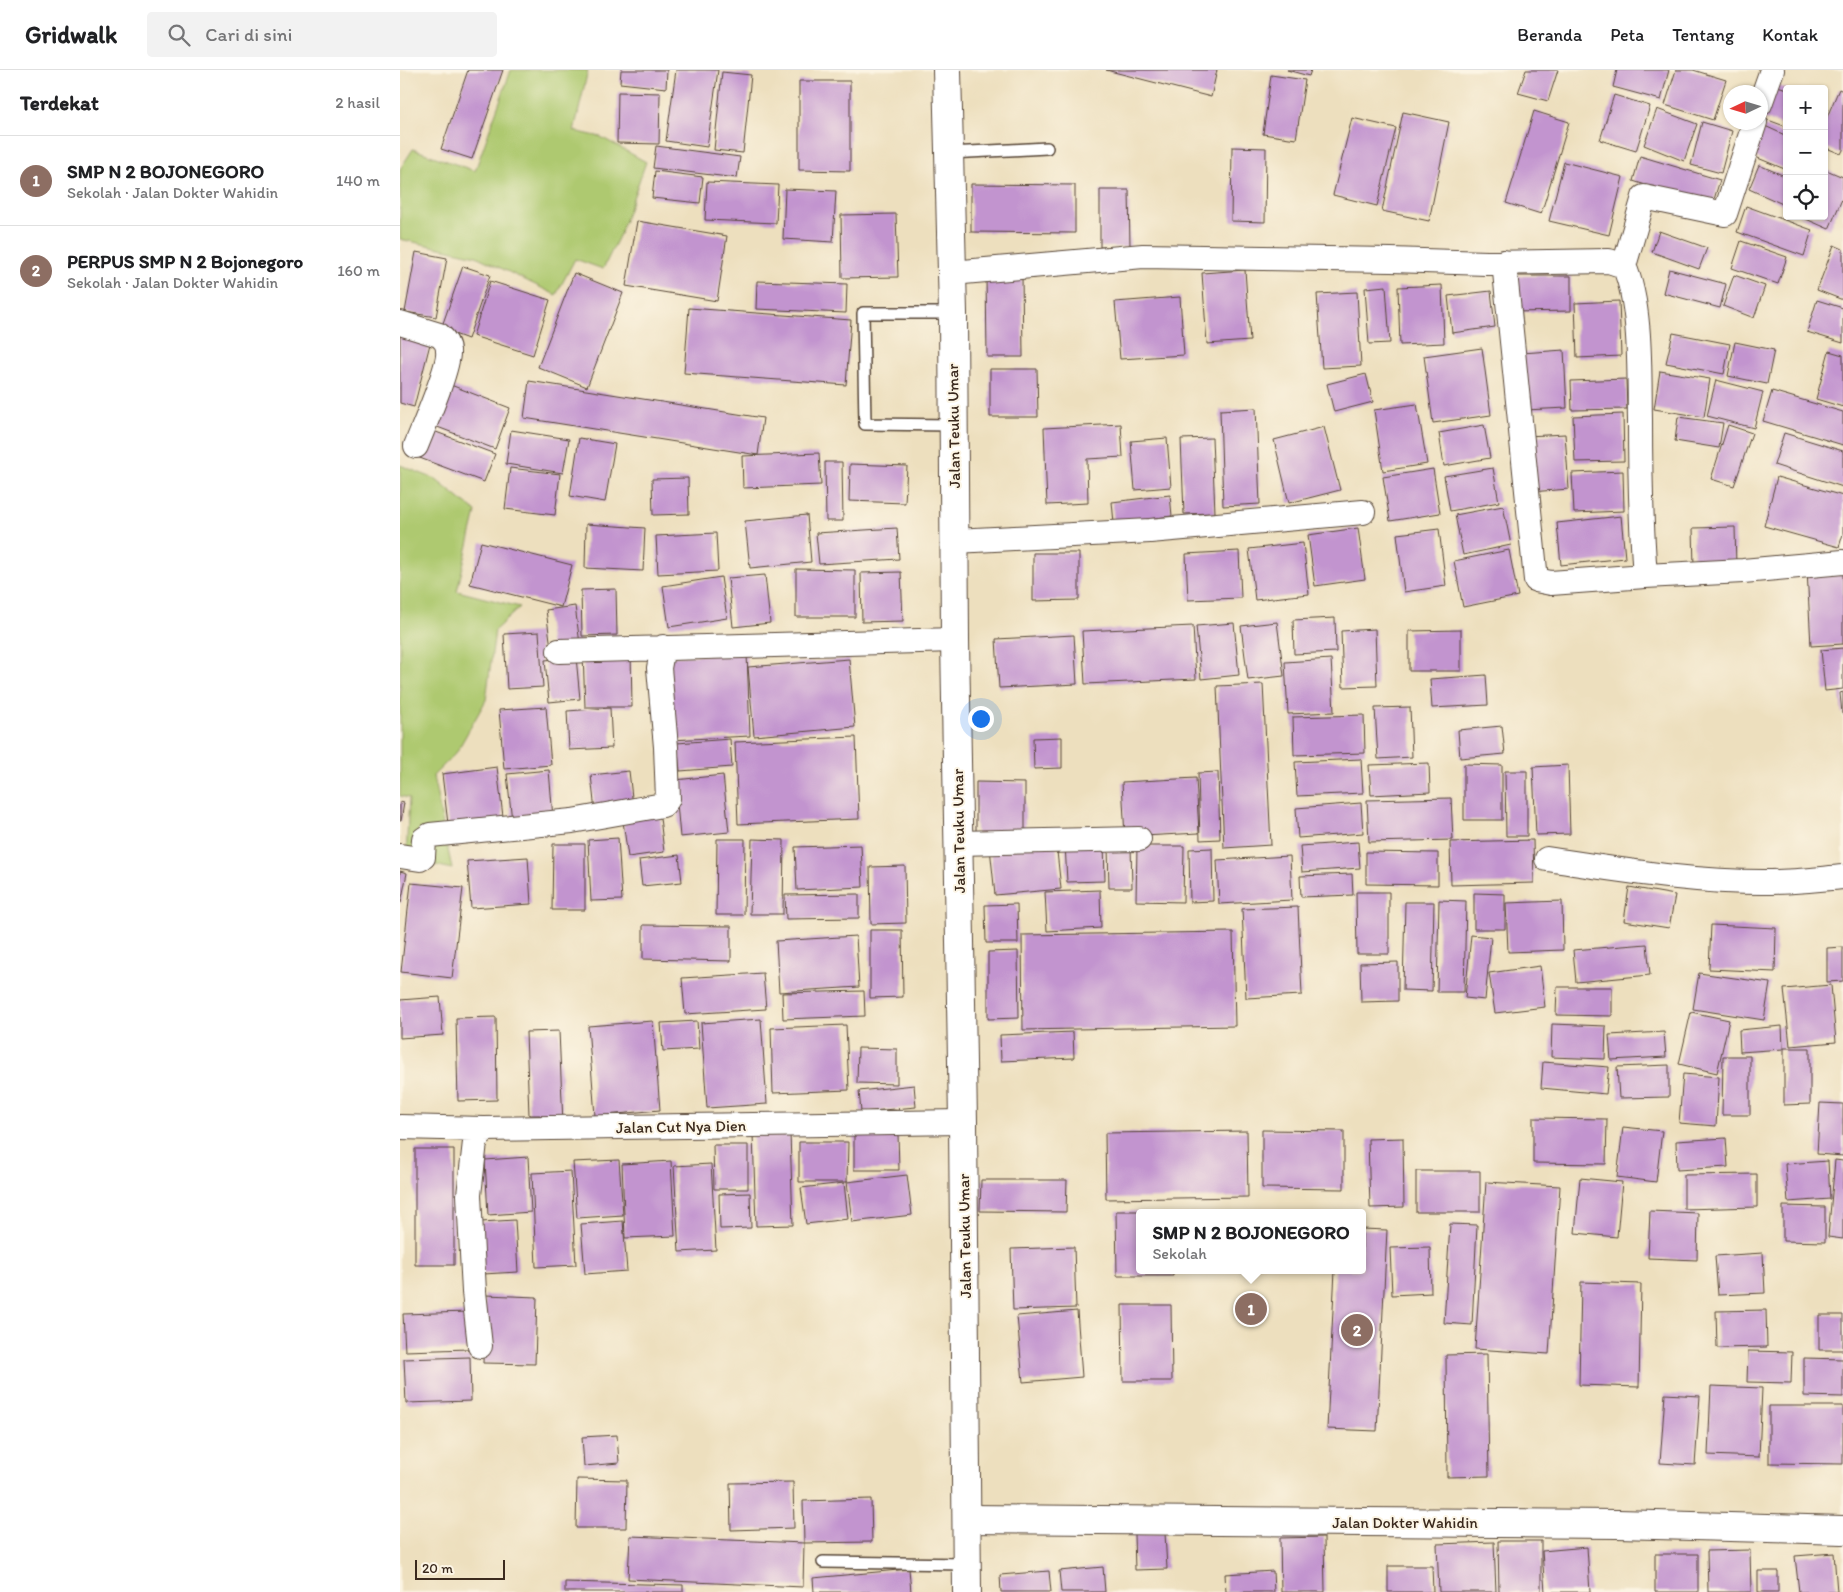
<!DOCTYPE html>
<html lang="id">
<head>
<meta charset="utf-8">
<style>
  body { margin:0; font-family:Itim,sans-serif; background:#f2f2f2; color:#202124 }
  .controls { position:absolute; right:15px; top:15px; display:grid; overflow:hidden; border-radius:5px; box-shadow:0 1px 4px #0004 }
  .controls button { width:45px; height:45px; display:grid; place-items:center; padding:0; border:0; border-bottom:1px solid #e0e0e0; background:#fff; color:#202124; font:25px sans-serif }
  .compass { position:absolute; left:1323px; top:15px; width:45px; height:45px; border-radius:50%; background:#fff; box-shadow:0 1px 4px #0004; rotate:266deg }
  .scale { position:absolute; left:15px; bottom:12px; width:90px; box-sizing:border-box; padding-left:5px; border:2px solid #3b2a1e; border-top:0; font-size:14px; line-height:18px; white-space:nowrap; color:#3b2a1e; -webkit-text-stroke:4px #fcf5e5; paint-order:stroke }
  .you { position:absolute; left:580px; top:648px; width:18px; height:18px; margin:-12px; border:4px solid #fff; border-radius:50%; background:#1a73e8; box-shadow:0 0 0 8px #1a73e833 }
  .badge { display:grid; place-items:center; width:32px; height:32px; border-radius:50%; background:#7c3aed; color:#fff; font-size:16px; font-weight:700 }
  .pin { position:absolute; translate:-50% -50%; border:2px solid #fff; box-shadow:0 1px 5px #0006 }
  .popup { position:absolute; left:736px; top:1139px; width:230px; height:65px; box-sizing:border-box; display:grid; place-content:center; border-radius:5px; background:#fff; filter:drop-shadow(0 1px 4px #0005); font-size:16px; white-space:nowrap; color:#757577 }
  .popup b { font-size:19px; color:#202124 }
  .popup::after { content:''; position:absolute; left:50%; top:100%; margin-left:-10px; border:10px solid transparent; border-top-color:#fff }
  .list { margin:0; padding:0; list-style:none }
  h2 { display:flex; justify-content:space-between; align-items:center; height:65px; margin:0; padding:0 20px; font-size:21px }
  h2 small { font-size:16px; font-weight:400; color:#757577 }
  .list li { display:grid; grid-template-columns:32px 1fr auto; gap:15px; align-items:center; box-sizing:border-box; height:90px; padding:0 20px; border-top:1px solid #e0e0e0 }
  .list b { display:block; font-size:19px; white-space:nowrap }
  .list p { margin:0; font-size:16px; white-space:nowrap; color:#757577 }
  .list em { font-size:16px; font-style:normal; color:#757577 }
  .icon { flex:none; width:28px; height:28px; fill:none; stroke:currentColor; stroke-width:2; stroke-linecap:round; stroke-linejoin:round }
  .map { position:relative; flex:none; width:1443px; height:1522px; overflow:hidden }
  header { display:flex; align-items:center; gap:30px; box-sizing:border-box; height:70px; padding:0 25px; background:#fff; border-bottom:1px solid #e0e0e0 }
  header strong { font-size:24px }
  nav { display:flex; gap:28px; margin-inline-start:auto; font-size:18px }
  .search { width:350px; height:45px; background:#f2f2f2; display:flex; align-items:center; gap:12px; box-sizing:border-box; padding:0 18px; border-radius:5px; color:#757577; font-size:19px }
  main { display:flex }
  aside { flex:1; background:#fff }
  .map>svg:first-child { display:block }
</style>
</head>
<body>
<header>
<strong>Gridwalk</strong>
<div class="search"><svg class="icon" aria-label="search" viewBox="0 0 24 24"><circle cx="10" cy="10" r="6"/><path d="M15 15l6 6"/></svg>Cari di sini</div>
<nav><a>Beranda</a><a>Peta</a><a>Tentang</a><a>Kontak</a></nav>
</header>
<main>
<aside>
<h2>Terdekat<small>2 hasil</small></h2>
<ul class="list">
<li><span class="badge" style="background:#8d6e63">1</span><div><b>SMP N 2 BOJONEGORO</b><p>Sekolah · Jalan Dokter Wahidin</p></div><em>140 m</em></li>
<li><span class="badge" style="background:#8d6e63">2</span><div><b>PERPUS SMP N 2 Bojonegoro</b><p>Sekolah · Jalan Dokter Wahidin</p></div><em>160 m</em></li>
</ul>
</aside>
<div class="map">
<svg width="1443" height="1522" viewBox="0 0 1443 1522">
  <rect width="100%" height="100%" fill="#fcf5e5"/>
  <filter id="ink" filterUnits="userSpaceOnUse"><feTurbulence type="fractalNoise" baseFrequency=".02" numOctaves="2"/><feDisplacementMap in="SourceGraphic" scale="10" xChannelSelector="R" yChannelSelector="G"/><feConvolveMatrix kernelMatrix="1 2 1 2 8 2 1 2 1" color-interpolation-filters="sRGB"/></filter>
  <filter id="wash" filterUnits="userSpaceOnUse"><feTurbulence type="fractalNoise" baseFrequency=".0096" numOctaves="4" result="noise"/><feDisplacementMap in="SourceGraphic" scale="20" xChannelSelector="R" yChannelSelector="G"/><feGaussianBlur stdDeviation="1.12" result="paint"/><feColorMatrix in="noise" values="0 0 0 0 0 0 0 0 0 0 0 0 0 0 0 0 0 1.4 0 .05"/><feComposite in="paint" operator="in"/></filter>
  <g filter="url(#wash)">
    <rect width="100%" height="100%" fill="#eddfbe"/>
    <path fill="#aec96f" stroke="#747a46" d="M111,0H188L174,61L201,67L246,92L220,164L203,199L175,189L156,225L76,186L0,169V99L13,79L75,101Z
      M0,395L35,409L76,442L57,521L120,537L95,560L86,630L56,683L33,706L52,799L6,788L9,728L0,726Z"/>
    <g id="blocks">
      <path fill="#c294cf" d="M68,0H103L72,89L41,79Z
        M221,0H267L266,18L220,13Z
        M276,0H318L307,77L266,71Z
        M706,0H817L811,27Z
        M887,0H911L909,6Z
        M1126,0H1158L1148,31L1118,23Z
        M1217,0H1269L1261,30L1213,17Z
        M1276,0H1293L1326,10L1313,50L1265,35Z
        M322,2L351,5L343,83L314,80Z
        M871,5L905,10L896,69L863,64Z
        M399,11H450V101L399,100Z
        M1368,13L1387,19V57L1360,47Z
        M1439,19L1443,21V80L1441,84L1424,77V54Z
        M218,22L260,23L259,74L217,73Z
        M1214,25L1250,36L1236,81L1200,70Z
        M1257,39L1297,54L1284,91L1244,75Z
        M1134,41L1169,52L1141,144L1106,133Z
        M1003,42L1049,52L1029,151L982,141Z
        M952,48L996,58L977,136L933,125Z
        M1302,52L1332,61L1321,103L1291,95Z
        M1365,56L1387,66V100L1353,86Z
        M256,76L340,87L337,108L253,98Z
        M832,77L866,78L865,152L831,151Z
        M1240,86L1320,110L1312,136L1233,111Z
        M1164,92L1223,107L1209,165L1149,151Z
        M1359,95L1387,107V136L1349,119Z
        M1424,99L1443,107V127L1429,159L1399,146H1424Z
        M255,101L303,107L300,133L252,128Z
        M307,112L378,115L376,153L305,150Z
        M571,114L675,115V163L571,162Z
        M385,119L436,121L433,172L383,169Z
        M700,120H729L730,177H700Z
        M1346,136L1412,160L1404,186L1337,162Z
        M496,144L498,207L442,208L441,145Z
        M237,151L327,166L317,231L226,216Z
        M1259,161L1307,178L1299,199L1252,182Z
        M1341,171L1387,187L1378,214L1332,198Z
        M1434,175L1443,179V230L1417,220Z
        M16,182L47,188L36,247L5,242Z
        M63,196L90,205L68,269L41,259Z
        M1269,199L1326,214L1320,238L1263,223Z
        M845,200L850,271L807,274L802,203Z
        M174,203L223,223L187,317L138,297Z
        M586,205H622L623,287H587Z
        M1334,205L1365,216L1354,248L1323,236Z
        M1112,206H1171V241L1112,242Z
        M90,211L150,230L133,285L73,266Z
        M357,211L447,214L446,243L356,239Z
        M1042,215L1044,273L1000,275L998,217Z
        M986,216L990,273L969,274L965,218Z
        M1091,221L1095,257L1052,263L1048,226Z
        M957,222L961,296L922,298L917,224Z
        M780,227L784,285L720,289L715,232Z
        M1417,230L1443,238V273L1407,262Z
        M1219,231L1221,286L1177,288L1175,233Z
        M289,238L451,250L446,315L284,303Z
        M0,261L31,270L14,337L0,333Z
        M1273,263L1330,274L1324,304L1266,293Z
        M1335,272L1374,280L1367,314L1328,306Z
        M1082,278L1091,345L1033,353L1024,286Z
        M1164,280L1167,338L1125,340L1122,283Z
        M1429,281L1443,285V337L1416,329Z
        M590,299H637L638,347H590Z
        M1260,301L1310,309L1304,347L1254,339Z
        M966,304L973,332L934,342L927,314Z
        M1226,309L1227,339L1172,340L1171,311Z
        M1316,310L1363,322L1354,358L1307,346Z
        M129,311L363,348L358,385L124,348Z
        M43,312L110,338L95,379L27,353Z
        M1372,321L1443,342V375L1363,351Z
        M1017,334L1027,394L983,401L974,340Z
        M856,338L860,434L823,436L820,340Z
        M1223,344L1224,391L1175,392L1173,346Z
        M1278,347L1323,353L1319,378L1275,371Z
        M721,354L723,387L687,389L688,433L647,435L644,358Z
        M1084,355L1090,388L1044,396L1039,363Z
        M1328,355L1352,363L1334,416L1311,409Z
        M924,357L940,420L889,433L874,370Z
        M28,359L95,384L84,412L17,387Z
        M111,360L169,369L163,403L106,394Z
        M1384,363L1443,381V417L1374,395Z
        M1165,364L1169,419L1130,422L1127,366Z
        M179,368L215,374L205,432L170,426Z
        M767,368L771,417L735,420L731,371Z
        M812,368L815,443L784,444L781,369Z
        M419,383L421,415L343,418L342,386Z
        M425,392H442L443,451H426Z
        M450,394L507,396L505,433L449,431Z
        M110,398L160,404L155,445L105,439Z
        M1093,398L1099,432L1050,441L1044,406Z
        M1033,399L1040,443L990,451L983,407Z
        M1223,401L1224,441L1174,443L1172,403Z
        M1377,407L1443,426V464L1439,477L1364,456Z
        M288,408L289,444L253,445L252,409Z
        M770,425L772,446L714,453L712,432Z
        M1103,436L1111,475L1063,485L1055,445Z
        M407,445L411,492L350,498L345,451Z
        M1221,446L1225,488L1161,495L1157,453Z
        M186,454L245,458L243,501L185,498Z
        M1335,457L1336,496L1294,497L1293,458Z
        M497,458L499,489L419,494L416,463Z
        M958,458L965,509L915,516L908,465Z
        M1039,459L1046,516L1004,522L997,464Z
        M316,463L318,501L258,504L256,466Z
        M81,472L172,495L161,537L70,514Z
        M903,473L909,524L855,530L849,479Z
        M1109,480L1118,526L1063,537L1054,491Z
        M839,481L841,528L788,530L786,484Z
        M633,483H679V530L633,531Z
        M1443,498V574L1411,576L1407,500Z
        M396,499L455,500V547H396Z
        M501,502L503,551L462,552L461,503Z
        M365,505L370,553L333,557L328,508Z
        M321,507L327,548L269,557L263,516Z
        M216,519L217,565L182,566L181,520Z
        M175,536L180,574L151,578L146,540Z
        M935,548L936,582L894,584L893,550Z
        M877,552L884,606L848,610L841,556Z
        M834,553L839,605L801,609L796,556Z
        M793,556L796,609L685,614L682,561Z
        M975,559L977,616L943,617L941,561Z
        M1061,560V601H1009V561Z
        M139,562L143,617L107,619L104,564Z
        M674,565L677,614L599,618L596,569Z
        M1443,578V619L1425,621L1421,580Z
        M231,582L232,637H185L183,583Z
        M347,583L350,666L271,670L267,587Z
        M176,587L180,629L149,632L145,590Z
        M449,589L455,657L354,666L348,597Z
        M931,589L934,642L888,644L885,592Z
        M1086,605L1088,635L1032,638L1030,609Z
        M863,614L871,775L824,778L817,616Z
        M1443,622V644H1442L1440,623Z
        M146,637L151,695L104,699L99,640Z
        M1010,637L1012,687L978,689L975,638Z
        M210,638L212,678L169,680L167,641Z
        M964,645L965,683L894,685L893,647Z
        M1102,656L1105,684L1060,688L1058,660Z
        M456,667L459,749L338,754L335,672Z
        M662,667V698L634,699L633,668Z
        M330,669L332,697L280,701L277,673Z
        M961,689L963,723L897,726L895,692Z
        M1029,693L1030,722L971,725L969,695Z
        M1064,694L1102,695V750H1064Z
        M1168,695L1170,764L1136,765L1133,697Z
        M97,697L104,755L49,762L42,704Z
        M149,700L153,748L112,751L107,704Z
        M229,701L233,736L195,741L191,705Z
        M1105,701H1127V766H1106Z
        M818,702L820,769L800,770L798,703Z
        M323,705L329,762L280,767L275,710Z
        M796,708L799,763L725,767L722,712Z
        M576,712L625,713V764H576Z
        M1051,728L1053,770L969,772L967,730Z
        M0,732L4,733L1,751H0Z
        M961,733L963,763L898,768L896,738Z
        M259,739L264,782L228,787L222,744Z
        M218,768L222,830L191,831L188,770Z
        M317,769H345L344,845H316Z
        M352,769L384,770L383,844H350Z
        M1133,770L1134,813L1051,815L1050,772Z
        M656,772L661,819L595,825L590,778Z
        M704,772L705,811L667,812L665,773Z
        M958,772L960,798L902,802L900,776Z
        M153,774H185V840H152Z
        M461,775L463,817L397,820L395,777Z
        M708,776H731L732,818H709Z
        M737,776H784L783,832L736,831Z
        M812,778L813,831L790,832L789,779Z
        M966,782L1038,783V815L966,814Z
        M279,785L282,812L242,816L239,790Z
        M890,786L892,830L819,834L817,790Z
        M128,787L131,834L71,838L67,791Z
        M505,796L506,853L471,854L470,797Z
        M0,801L7,803L1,833H0Z
        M952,804L953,825L901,827L900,806Z
        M11,813L63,818L52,908L1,902Z
        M1229,817L1275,825L1269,858L1224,851Z
        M700,820L701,858L647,861L645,822Z
        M956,822H989V884H957Z
        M1074,823L1105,824V859H1074Z
        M459,824V848L386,849L385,825Z
        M1039,830L1066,831L1064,922H1037Z
        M1162,831L1163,880L1108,882L1106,833Z
        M1005,832H1034L1032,921L1003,920Z
        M617,834L618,873H586L585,835Z
        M898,837L902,925L846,928L842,839Z
        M243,855L331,856V891L243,889Z
        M1311,855L1376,858L1375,902L1309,899Z
        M470,860H502L503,927L470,928Z
        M833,862L835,956L623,960L622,865Z
        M1071,865L1091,867L1085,930L1065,928Z
        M456,866L459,917L379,922L376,871Z
        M1247,874L1250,905L1176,912L1173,880Z
        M1443,877V911L1427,912V878Z
        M618,881L619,948L588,949V882Z
        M998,892V931L961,932L960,893Z
        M1140,896L1145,937L1095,943L1089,903Z
        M363,903L366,939L285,944L282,908Z
        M1299,903L1370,913L1364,950L1293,939Z
        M1431,915L1436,972L1390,976L1384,919Z
        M1157,917H1212V946L1156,945Z
        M464,921L465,946L383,949L382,923Z
        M40,927L43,965L0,968V930Z
        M1291,942L1329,950L1317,1003L1279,994Z
        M96,947L97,1030L58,1031L56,948Z
        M361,949L367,1034L307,1038L301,953Z
        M253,951L260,1040L195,1046L188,956Z
        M297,951L299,979L263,981L261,953Z
        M1152,954L1206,956L1205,989L1151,987Z
        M446,955L449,1020L373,1023L371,958Z
        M1382,956L1383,979L1340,982L1339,960Z
        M159,961L163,1054L140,1056V1045H129L126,962Z
        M673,962L674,988L601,991L600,965Z
        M1264,962L1266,987L1211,990L1209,965Z
        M458,978L497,979V1014L457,1013Z
        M1384,978H1410V1034L1384,1035Z
        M1323,986H1350V1045H1322Z
        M1143,992L1209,997L1206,1024L1141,1018Z
        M1269,995V1027L1219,1028L1217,997Z
        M1283,1004L1319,1007L1316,1056L1279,1053Z
        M514,1015L516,1037L461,1042L459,1021Z
        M1420,1033L1443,1034V1086L1417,1084Z
        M1133,1048L1207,1049L1206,1094L1133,1093Z
        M1223,1057L1262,1061L1256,1112L1217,1107Z
        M862,1060L944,1061V1119L862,1118Z
        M847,1061L848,1127L706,1129L705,1063Z
        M390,1063L393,1155L356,1156L353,1064Z
        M498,1064L499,1100H454V1065Z
        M1003,1068L1004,1137L970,1138L968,1069Z
        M1326,1068L1328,1097L1277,1100L1276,1071Z
        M399,1072H448L447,1112H399Z
        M313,1075H348V1119H314Z
        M15,1079H54V1195H15Z
        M128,1087L131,1142L88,1145L85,1090Z
        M219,1090L223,1145L177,1148L173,1092Z
        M1435,1090L1443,1091V1169L1428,1167Z
        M271,1091L275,1166L225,1168L222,1094Z
        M1428,1091L1430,1129L1388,1132L1385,1094Z
        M311,1094L316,1180L279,1182L274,1096Z
        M171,1101L176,1195L136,1197L132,1103Z
        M1016,1101H1080V1142H1016Z
        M1357,1104V1137L1284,1139V1105Z
        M507,1105L512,1145L452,1152L447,1112Z
        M1180,1108L1222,1112L1217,1167L1175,1163Z
        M581,1110H667L666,1142L580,1141Z
        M1086,1112L1160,1116L1149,1284L1075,1279Z
        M444,1113L448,1149L406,1154L401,1118Z
        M350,1123L351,1158L320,1159L319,1124Z
        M1383,1136L1425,1137V1172L1383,1171Z
        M716,1141H740V1200H773V1206H717Z
        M1250,1141L1298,1143L1297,1190L1248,1188Z
        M115,1150L118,1202L83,1204L81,1152Z
        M223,1151L227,1201L185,1204L181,1154Z
        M1050,1154L1077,1155L1072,1255L1044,1253Z
        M962,1159L987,1160L977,1361L927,1359L935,1200H962Z
        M674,1177L676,1238L613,1240L611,1179Z
        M1030,1177L1031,1223L992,1225L990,1178Z
        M1363,1183L1365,1223L1318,1225L1315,1186Z
        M1181,1212L1241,1214L1239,1317L1179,1315Z
        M85,1225L137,1227L135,1294L83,1293Z
        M722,1235H771L772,1311H723Z
        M1366,1240L1367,1277L1317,1278L1316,1241Z
        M677,1241L682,1307L623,1312L617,1246Z
        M68,1242L69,1279L5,1281L3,1244Z
        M1419,1245H1443V1280H1419Z
        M1348,1281L1392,1282L1391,1313L1347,1312Z
        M1087,1284L1089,1406L1047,1407L1046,1285Z
        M70,1287L71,1331L6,1333L4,1289Z
        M1404,1288L1443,1289V1327L1404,1326Z
        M1311,1316L1362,1318L1359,1387L1308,1385Z
        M1265,1324L1300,1326L1295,1395L1260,1393Z
        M1369,1336H1443V1394L1369,1393Z
        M217,1365L219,1393L184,1396L182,1367Z
        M177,1409L227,1410L226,1458H176Z
        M393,1412L394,1458L331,1460L330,1413Z
        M471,1429L472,1472L404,1473L403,1431Z
        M765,1463L767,1499L735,1500L734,1464Z
        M230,1466L404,1473L403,1517L228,1509Z
        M924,1467L925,1522H881L880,1468Z
        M1098,1471H1141V1522H1099Z
        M1094,1472L1096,1522H1039L1037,1474Z
        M1187,1477L1190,1522H1145L1142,1481Z
        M1350,1480L1351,1522H1308L1307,1481Z
        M1434,1483L1437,1522H1399L1395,1486Z
        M1255,1484H1298V1522H1255Z
        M988,1496H1032L1033,1522H988Z
        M703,1497L705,1522H661L659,1501Z
        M509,1499L511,1522H414L413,1508Z
        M649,1501L651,1522H601L600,1505Z
        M873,1501L874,1522H826L825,1504Z
        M1358,1501H1378V1522H1358Z
        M165,1512L283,1515V1522H165Z"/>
    </g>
  </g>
  <g filter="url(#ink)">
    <use href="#blocks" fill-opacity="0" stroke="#564536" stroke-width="1"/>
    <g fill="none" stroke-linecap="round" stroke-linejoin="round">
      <g stroke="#564536" stroke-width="14">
        <path id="service" d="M549,83L647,78
          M553,355L465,354L463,243H553
          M423,1492L567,1494"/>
      </g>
      <g stroke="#564536" stroke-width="26">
        <path id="minor" d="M1360,34L1372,0
          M1104,192L1136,510L1151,513L1245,506
          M1224,196L1244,127L1325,144L1355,52
          M552,203L743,186L991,190L1087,193L1209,191L1224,196C1242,236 1239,306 1240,350C1240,402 1241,454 1245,506L1343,501L1443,492
          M0,253L39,265C44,269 48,273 48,281C50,296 23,358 16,376
          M555,471L750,461L963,442
          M159,581L555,570
          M558,773L739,769
          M0,786L20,789L23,787L24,769L30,765L172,751L263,735L268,729L266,677L259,598L263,577
          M1147,789C1221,800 1295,813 1371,812C1395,812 1419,809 1443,807
          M0,1057L84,1059L563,1052
          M80,1276L74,1222L69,1125L75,1072L84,1059"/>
      </g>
      <g stroke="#564536" stroke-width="30">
        <path id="tertiary" d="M567,1449L1218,1454L1443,1460"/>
      </g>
      <g stroke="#564536" stroke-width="30">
        <path id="primary" d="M547,0L553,243L555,570L563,1052L567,1522"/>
      </g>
      <use href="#service" stroke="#fff" stroke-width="11"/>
      <use href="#minor" stroke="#fff" stroke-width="24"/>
      <use href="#tertiary" stroke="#fff" stroke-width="28"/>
      <use href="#primary" stroke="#fff" stroke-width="28"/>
    </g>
  </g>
  <g text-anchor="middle" stroke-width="4" stroke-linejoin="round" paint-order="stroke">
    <g font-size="16" fill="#3b2a1e" stroke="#fcf5e5">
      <text transform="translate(553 356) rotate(-91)" y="6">Jalan Teuku Umar</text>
      <text transform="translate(558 761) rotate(-91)" y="6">Jalan Teuku Umar</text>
      <text transform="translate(281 1056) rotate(-1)" y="6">Jalan Cut Nya Dien</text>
      <text transform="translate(564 1166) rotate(-91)" y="6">Jalan Teuku Umar</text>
      <text x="1005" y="1458">Jalan Dokter Wahidin</text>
    </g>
  </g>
</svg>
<div class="controls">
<button>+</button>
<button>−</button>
<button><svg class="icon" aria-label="locate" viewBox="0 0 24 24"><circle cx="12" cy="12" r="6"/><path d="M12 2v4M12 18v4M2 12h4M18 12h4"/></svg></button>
</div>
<svg class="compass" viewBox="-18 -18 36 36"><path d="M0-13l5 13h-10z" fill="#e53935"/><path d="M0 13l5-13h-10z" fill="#757577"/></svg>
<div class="scale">20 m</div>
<div class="you"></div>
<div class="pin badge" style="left:851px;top:1239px;background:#8d6e63">1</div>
<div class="popup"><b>SMP N 2 BOJONEGORO</b>Sekolah</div>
<div class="pin badge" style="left:957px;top:1260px;background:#8d6e63">2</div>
</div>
</main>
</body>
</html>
